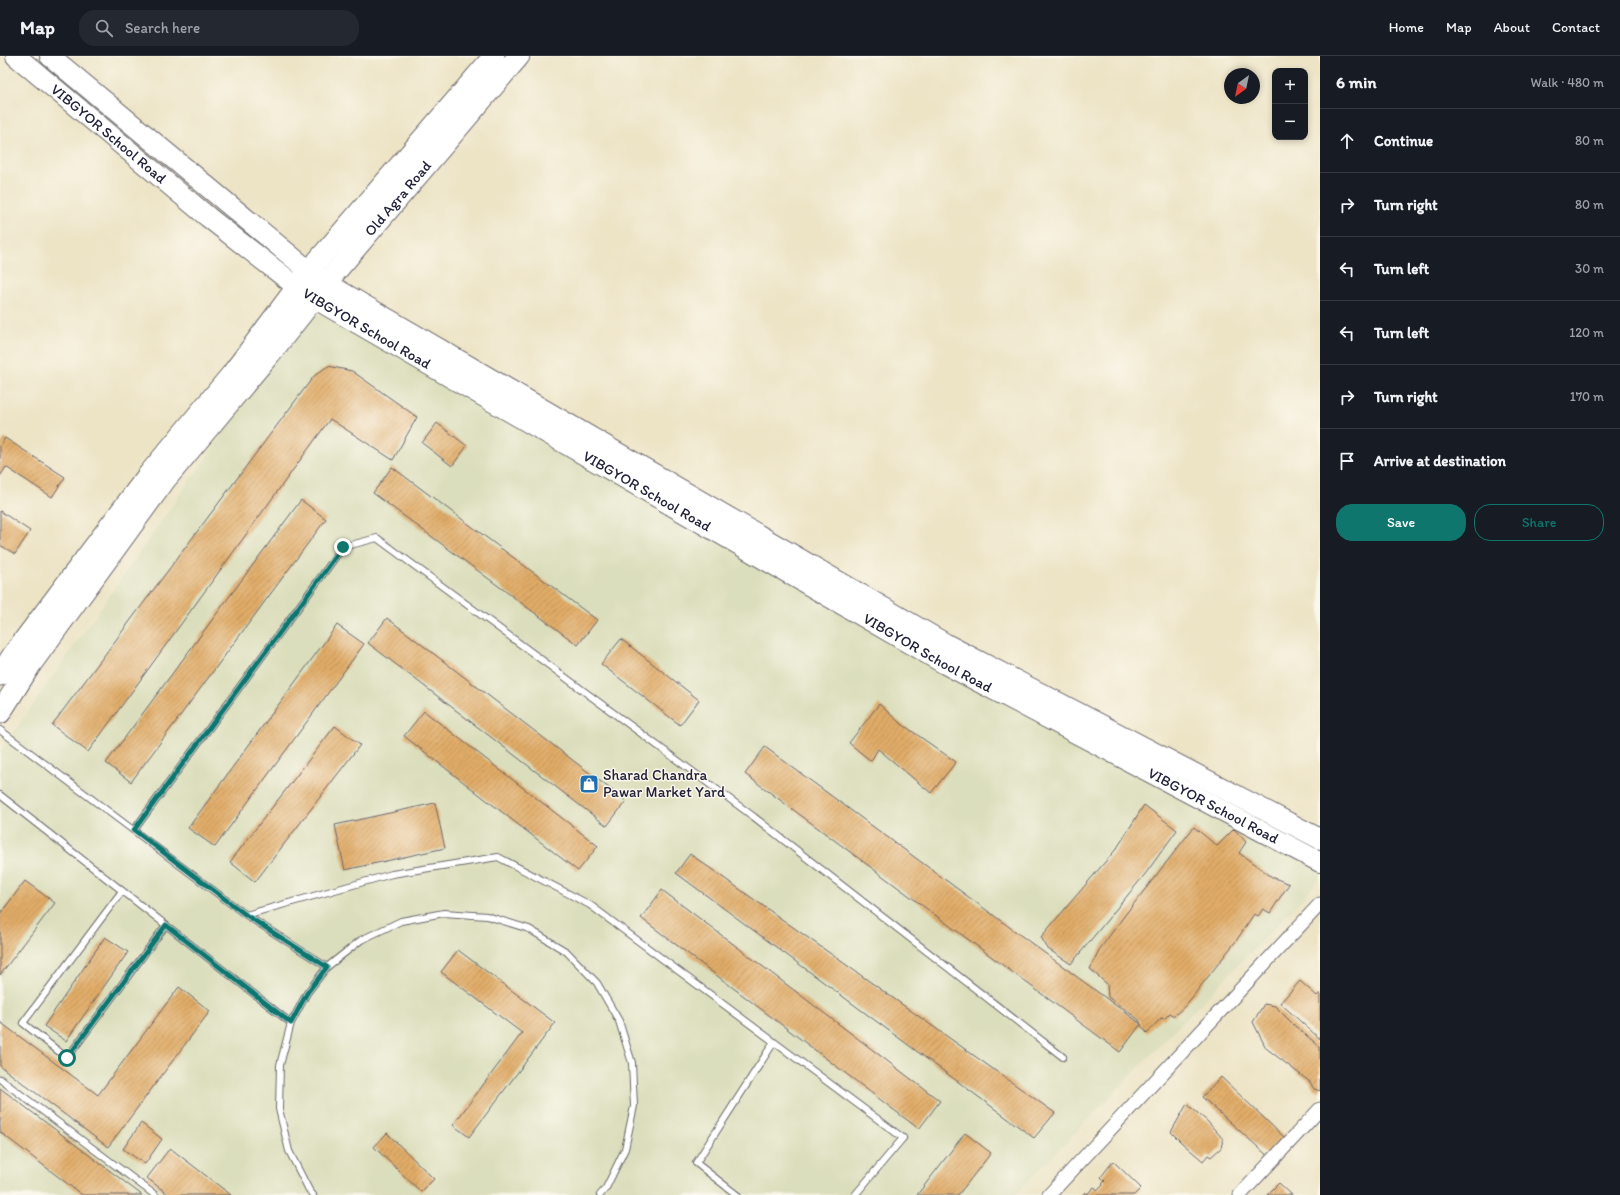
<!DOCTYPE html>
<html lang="en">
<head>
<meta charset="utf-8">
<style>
  body { margin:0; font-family:Itim,sans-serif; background:#242831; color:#f1f3f6 }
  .controls { position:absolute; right:12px; top:12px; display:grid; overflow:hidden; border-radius:8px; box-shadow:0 2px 6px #0003 }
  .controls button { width:36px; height:36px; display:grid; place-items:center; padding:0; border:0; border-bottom:1px solid #363941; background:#171b24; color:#f1f3f6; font:20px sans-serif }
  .compass { position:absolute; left:1224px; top:12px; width:36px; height:36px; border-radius:50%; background:#171b24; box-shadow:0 2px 6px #0003; rotate:213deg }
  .stop { position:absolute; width:12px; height:12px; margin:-9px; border:3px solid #0f766e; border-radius:50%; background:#fff }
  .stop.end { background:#0f766e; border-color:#fff; box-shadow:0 1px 4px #0008 }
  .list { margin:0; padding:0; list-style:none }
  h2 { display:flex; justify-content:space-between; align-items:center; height:52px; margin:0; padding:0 16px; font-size:17px }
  h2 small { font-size:13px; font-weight:400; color:#9ea1a6 }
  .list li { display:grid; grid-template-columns:26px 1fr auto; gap:12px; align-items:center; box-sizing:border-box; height:64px; padding:0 16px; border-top:1px solid #363941 }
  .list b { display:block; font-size:15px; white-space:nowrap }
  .list em { font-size:13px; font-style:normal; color:#9ea1a6 }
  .actions { display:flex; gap:8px; padding:12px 16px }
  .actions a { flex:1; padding:9px 0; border:1px solid #0f766e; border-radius:16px; text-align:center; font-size:14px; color:#0f766e }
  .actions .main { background:#0f766e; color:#fff }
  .icon { flex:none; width:22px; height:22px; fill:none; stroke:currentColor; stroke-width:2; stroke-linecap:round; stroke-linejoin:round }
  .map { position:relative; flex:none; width:1320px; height:1139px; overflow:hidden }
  header { display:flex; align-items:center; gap:24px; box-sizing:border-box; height:56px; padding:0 20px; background:#171b24; border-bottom:1px solid #363941 }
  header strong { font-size:19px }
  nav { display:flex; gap:22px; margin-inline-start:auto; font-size:14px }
  .search { width:280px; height:36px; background:#242831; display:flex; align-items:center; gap:10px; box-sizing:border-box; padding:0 14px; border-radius:16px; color:#9ea1a6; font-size:15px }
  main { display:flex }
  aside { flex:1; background:#171b24 }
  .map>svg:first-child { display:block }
</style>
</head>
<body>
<header>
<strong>Map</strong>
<div class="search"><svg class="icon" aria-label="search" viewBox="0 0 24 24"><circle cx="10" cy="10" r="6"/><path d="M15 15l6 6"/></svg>Search here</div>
<nav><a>Home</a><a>Map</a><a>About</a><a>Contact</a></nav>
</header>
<main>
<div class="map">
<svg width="1320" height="1139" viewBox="0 0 1320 1139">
  <defs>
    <pattern id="building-hatch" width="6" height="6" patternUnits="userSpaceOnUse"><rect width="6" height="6" fill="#e1ac68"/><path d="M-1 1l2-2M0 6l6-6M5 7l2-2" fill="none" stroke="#b68c57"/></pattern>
  </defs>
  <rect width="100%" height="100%" fill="#fbf7ec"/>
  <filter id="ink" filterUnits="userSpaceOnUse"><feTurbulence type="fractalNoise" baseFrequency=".025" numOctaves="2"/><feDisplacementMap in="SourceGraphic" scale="8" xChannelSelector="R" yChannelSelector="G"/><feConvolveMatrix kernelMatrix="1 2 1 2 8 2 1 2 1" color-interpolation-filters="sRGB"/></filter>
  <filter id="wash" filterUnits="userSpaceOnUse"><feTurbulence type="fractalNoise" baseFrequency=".012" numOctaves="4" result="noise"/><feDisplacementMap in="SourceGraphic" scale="16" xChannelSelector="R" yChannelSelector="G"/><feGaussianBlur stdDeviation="0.9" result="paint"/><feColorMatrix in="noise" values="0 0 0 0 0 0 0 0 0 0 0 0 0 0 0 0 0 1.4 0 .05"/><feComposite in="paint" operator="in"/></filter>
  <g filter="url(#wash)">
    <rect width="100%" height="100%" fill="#ede4c6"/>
    <path fill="#dbdebc" d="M329,256L1320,803V821L1306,839L1015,1139H0V696L298,270L313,260Z"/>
    <g id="blocks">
      <path fill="url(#building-hatch)" d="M328,310L352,315L417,361L393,404L330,363L88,696L52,669L314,320Z
        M437,367L467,390L452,410L422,387Z
        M5,382L65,421L52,441L6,411L0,420V390Z
        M392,411L597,564L578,589L373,437Z
        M301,444L326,463L131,726L106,707Z
        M0,455L30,475L15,498L0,489Z
        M387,562L626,745L607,770L368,587Z
        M337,569L364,588L215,791L188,772Z
        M621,583L699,644L680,669L601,608Z
        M879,648L899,666L956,706L931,737L878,693L871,705L849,687Z
        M424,655L598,790L578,815L404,680Z
        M335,670L360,689L255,826L230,806Z
        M765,691L1141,968L1120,996L745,718Z
        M435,747L445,792L345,814L335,769Z
        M1144,749L1177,774L1146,817L1071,908L1048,893L1041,881L1117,792Z
        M1194,771L1217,790L1234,773L1246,786L1239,797L1272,821L1289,828L1270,857L1263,853L1258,860L1254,858L1236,885L1186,949L1174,960L1170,957L1164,963L1161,962L1147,977L1142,971L1139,964L1108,941L1107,928L1090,913L1099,894L1125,859Z
        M690,798L1055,1057L1034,1082L676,817Z
        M25,825L55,847L0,919V858Z
        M662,834L940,1045L919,1073L641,862Z
        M105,881L128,896L66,985L44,970Z
        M458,894L555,967L469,1081L453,1069L522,977L441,916Z
        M1300,925L1317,940L1320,937V983L1280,947Z
        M179,931L210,955L108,1091L0,1010V966L98,1039Z
        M1264,948L1275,950L1293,968L1320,991V1035L1314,1033L1310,1026L1266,992L1253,966Z
        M1221,1021L1286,1083L1269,1101L1202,1041Z
        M0,1032L142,1139H82L0,1076Z
        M1187,1048L1207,1065L1223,1083L1221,1092L1211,1101L1208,1099L1203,1105L1182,1087L1171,1076Z
        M141,1067L162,1083L145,1108L123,1093Z
        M387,1077L434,1123L421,1136L374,1091Z
        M965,1077L991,1097L958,1139H917Z
        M170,1092L231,1139H169L147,1122Z
        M1113,1105L1141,1132L1134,1139H1082L1085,1136L1087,1138L1094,1131L1098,1134L1103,1129L1102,1128L1105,1125L1101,1121Z
        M1279,1127L1292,1139H1267Z"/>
    </g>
  </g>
  <g filter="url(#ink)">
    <use href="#blocks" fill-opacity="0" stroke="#69666c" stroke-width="1"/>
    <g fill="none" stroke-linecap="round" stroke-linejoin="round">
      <g stroke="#69666c" stroke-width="8">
        <path id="service" d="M0,674L246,859L327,911
          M0,739L291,967
          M134,774L343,491L377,482L754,761L1063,1001
          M122,835L23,967L67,1002L166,869
          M246,859L392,818L498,801L590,849L903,1082L855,1139
          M0,1023L155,1139
          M313,1139L309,1134L289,1095L279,1053L280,1009L291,967L307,937L327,911L361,884L401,865L444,857L487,860L529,873L567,896L597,927L619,965L632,1007L634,1050L625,1093L606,1132L600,1139
          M737,1139L696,1107L774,986"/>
      </g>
      <g stroke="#69666c" stroke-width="15">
        <path id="minor" d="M1049,1139L1320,848
          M1240,1139L1320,1053"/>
      </g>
      <g stroke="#69666c" stroke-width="22">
        <g id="primary">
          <path id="s1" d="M16,0L208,161L297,231L314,242L945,608L1320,806"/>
          <path d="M50,0L309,215L326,227L946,588L1320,783"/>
        </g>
      </g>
      <g stroke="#69666c" stroke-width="23">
        <g id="trunk">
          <path d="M0,619L13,599L149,418L232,318L309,215L494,0"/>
          <path id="s2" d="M0,657L31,608L165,424L278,288L326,227L519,0"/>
        </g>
      </g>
      <use href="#service" stroke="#fff" stroke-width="6"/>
      <use href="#minor" stroke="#fff" stroke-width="13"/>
      <use href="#primary" stroke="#fff" stroke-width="20"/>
      <use href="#trunk" stroke="#fff" stroke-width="21"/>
    </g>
  </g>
  <g fill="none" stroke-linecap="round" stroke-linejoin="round" filter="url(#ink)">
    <path stroke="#0f766e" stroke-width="5" d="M67,1002L166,869L291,967L307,937L327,911L246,859L134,774L343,491"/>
  </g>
  <defs>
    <g id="shop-square" transform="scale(1)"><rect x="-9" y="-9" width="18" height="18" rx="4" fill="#1f6fb2" stroke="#fbf7ec"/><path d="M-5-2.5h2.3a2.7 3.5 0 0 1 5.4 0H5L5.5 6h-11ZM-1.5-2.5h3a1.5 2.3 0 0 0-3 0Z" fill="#fff"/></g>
  </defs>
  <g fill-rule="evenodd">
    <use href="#shop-square" x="589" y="728"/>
  </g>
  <g text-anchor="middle" stroke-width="3" stroke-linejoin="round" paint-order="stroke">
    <g font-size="15" fill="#22223b" stroke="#fbf7ec">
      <text dy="5" stroke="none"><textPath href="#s1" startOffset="121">VIBGYOR School Road</textPath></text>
      <text dy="5" stroke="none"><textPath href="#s2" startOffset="651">Old Agra Road</textPath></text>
      <text dy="5" stroke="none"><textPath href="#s1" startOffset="445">VIBGYOR School Road</textPath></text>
      <text dy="5" stroke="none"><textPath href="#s1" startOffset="769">VIBGYOR School Road</textPath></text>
      <text dy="5" stroke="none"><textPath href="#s1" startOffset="1093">VIBGYOR School Road</textPath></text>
      <text dy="5" stroke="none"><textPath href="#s1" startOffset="1417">VIBGYOR School Road</textPath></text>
    </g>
    <g font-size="15" fill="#22223b" stroke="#fbf7ec" text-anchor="start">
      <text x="603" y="724">Sharad Chandra<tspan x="603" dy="17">Pawar Market Yard</tspan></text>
    </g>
  </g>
</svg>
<div class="controls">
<button>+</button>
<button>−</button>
</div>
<svg class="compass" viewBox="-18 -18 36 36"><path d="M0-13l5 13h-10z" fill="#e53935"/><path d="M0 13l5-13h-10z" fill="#9ea1a6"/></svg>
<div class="stop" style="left:67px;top:1002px"></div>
<div class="stop end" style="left:343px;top:491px"></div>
</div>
<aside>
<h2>6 min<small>Walk · 480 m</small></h2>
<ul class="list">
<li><svg class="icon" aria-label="ahead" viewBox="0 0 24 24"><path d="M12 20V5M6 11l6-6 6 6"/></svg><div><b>Continue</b></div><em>80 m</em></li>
<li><svg class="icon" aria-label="right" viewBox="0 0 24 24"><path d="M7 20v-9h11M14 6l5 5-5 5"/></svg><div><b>Turn right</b></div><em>80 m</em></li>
<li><svg class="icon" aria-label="left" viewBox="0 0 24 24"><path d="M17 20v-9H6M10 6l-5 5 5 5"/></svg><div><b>Turn left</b></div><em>30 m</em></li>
<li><svg class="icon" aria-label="left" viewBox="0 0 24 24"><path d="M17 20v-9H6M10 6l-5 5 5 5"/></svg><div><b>Turn left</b></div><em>120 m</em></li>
<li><svg class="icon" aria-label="right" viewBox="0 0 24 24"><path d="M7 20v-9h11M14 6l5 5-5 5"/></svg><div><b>Turn right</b></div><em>170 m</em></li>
<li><svg class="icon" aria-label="arrive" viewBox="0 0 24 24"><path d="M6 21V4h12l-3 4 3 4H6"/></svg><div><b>Arrive at destination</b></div></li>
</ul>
<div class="actions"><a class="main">Save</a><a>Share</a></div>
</aside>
</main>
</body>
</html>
